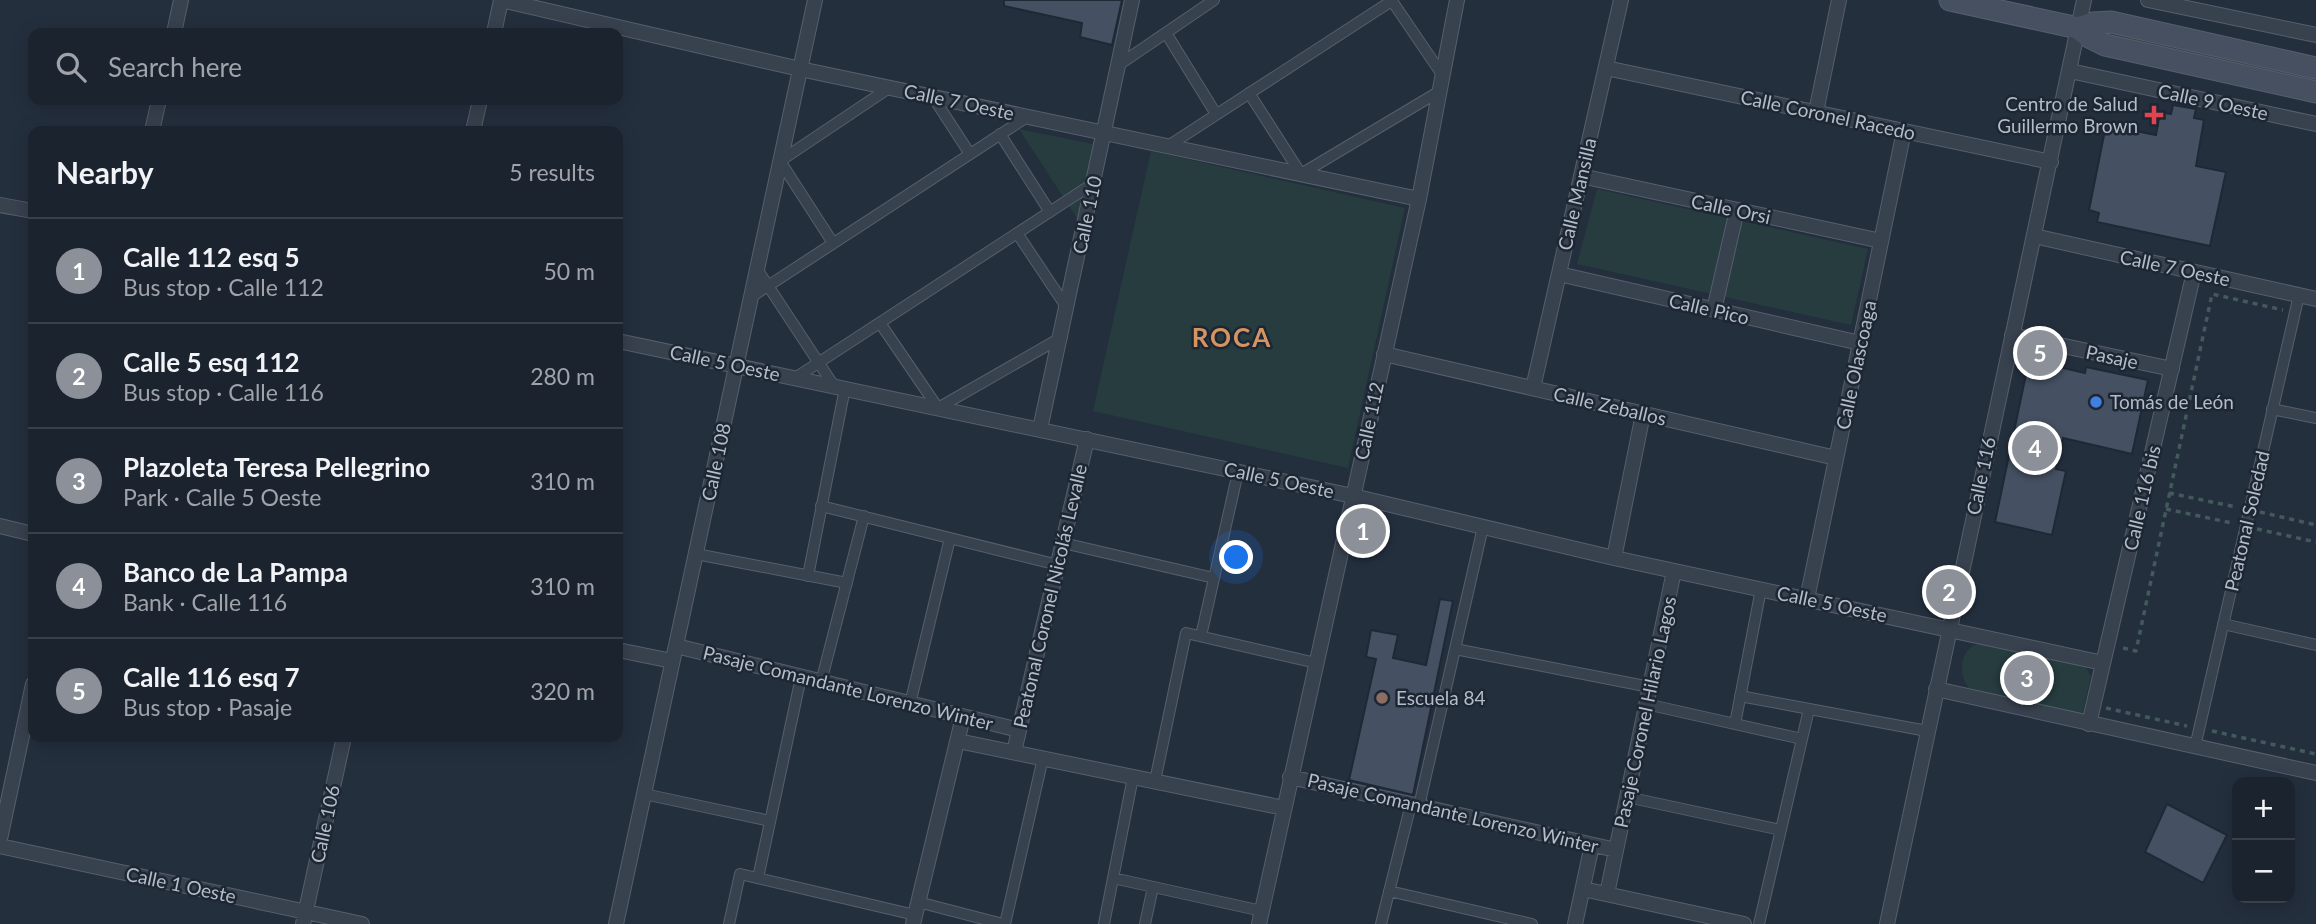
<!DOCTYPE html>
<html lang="en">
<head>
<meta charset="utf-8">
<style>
  body { margin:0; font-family:Lato,sans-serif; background:#242b36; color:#f1f3f6 }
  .controls { position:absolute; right:21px; bottom:21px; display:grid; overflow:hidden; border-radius:14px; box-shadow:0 4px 18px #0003 }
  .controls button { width:63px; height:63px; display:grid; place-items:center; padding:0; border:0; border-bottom:2px solid #39404a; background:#1b232e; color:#f1f3f6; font:35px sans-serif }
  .you { position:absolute; left:1237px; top:558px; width:24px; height:24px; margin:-18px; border:5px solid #fff; border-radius:50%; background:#1a73e8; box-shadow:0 0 0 10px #1a73e833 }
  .badge { display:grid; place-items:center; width:46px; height:46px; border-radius:50%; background:#8c9099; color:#fff; font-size:23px; font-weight:700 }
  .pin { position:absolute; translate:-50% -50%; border:4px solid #fff; box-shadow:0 2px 7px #0006 }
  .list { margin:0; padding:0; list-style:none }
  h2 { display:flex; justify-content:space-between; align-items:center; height:91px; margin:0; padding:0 28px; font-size:30px }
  h2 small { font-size:23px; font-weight:400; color:#a0a4aa }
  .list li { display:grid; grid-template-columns:46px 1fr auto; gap:21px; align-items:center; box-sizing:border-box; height:105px; padding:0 28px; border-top:2px solid #39404a }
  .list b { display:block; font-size:26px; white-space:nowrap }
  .list p { margin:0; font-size:23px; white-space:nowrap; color:#a0a4aa }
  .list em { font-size:23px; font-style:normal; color:#a0a4aa }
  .icon { flex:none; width:38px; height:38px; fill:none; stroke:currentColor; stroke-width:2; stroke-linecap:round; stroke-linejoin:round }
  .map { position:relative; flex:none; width:2316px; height:924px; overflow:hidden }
  .search { position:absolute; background:#1b232e; box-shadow:0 4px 18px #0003; left:28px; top:28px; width:595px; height:77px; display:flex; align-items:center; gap:18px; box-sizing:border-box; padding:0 24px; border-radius:14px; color:#a0a4aa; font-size:26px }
  .panel { position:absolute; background:#1b232e; box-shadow:0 4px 18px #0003; left:28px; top:126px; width:595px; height:616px; border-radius:14px }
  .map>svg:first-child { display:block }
</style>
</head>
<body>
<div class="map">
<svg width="2316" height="924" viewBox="0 0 2316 924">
  <rect width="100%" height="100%" fill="#242f3e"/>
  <path fill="#263c3f" d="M2129,35L2316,76V85L2123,40Z
    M1019,129L1103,146L1080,223Z
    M1151,151L1405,208L1348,468L1093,411Z
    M1597,189L1868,249L1851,325L1577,264Z
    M1978,644L2085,666L2091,676L2083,711L2080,714H2071L1969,688C1957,674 1960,649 1978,644Z"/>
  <path fill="#455162" stroke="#1f2835" stroke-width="2" d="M1004,0H1122L1112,45L1080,37L1082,23L1004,6Z
    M2173,105L2196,109L2194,118L2204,120L2196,166L2226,172L2210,246L2097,222L2099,213L2089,210L2106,125L2156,135L2160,112L2171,114Z
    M2029,360L2085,373L2086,367L2148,380L2132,454L2063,438L2056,469L2066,471L2052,535L1995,522Z
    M1440,599L1453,601L1413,795L1349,780L1376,659L1366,657L1371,630L1398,635L1393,658L1426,665Z
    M2167,804L2227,835L2203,883L2145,852Z"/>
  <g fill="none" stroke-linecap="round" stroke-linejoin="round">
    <g stroke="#565f6c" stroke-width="12">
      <path id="pedestrian" d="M1392,1L1443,76
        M1166,33L1216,114
        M1120,64L1214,0
        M1249,93L1301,174L1440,91
        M933,97L970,154
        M1000,134L1050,212
        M1168,146L1393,0
        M1017,233L1067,308
        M833,243L780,161L889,88
        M757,269L834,386
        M751,297L1027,117
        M880,323L938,408L1062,337
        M795,378L1094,183
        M2272,409L2316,418
        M821,506L1058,565
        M1063,543L1214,578
        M696,554L847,583
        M808,576L845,388
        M2223,624L2316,645
        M1201,636L1238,472
        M1455,649L1650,687
        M821,682L864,516
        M1740,696L1927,731
        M910,704L950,538
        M1646,704L1802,739
        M1735,724L1761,589
        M2195,747L2299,295
        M1155,781L1186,633L1316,663
        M644,794L770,821
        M1627,797L1781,830
        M1419,806L1483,527
        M758,878L801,677
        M1113,878L1262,911
        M1389,891L1532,924
        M918,902L1003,924
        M729,924L740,874L915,915
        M1005,924L1043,758
        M1104,924L1133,777
        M1145,924L1153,887
        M1381,924L1411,804
        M1759,924L1809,709"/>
    </g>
    <g stroke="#565f6c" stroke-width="16">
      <path id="minor" d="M501,0L800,69L1419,199
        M2148,0L2316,35
        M174,33L181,0
        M494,33L501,0
        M1606,68L2051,162
        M2070,71L2316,124
        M1816,112L1839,0
        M152,131L159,100
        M473,131L480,100
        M1581,176L1881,241
        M0,205L33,211
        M2034,236L2316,299
        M1559,274L1860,343
        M1714,310L1737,210
        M2012,335L2172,369
        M618,341L1353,496L1614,558L2103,663
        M1384,354L1836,458
        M1533,388L1621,0
        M1040,429L1132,0
        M0,526L33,534
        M1614,558L1643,414
        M1807,599L1904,131
        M676,646L1019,730
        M618,650L672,661
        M1936,689L2316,773
        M2089,724L2194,272
        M958,741L1284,808
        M1014,752L1087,439
        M1290,777L1616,850
        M0,839L33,684
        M0,846L362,924
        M1583,889L1744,924
        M1607,894L1674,571
        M303,924L344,737
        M616,924L815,0
        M913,924L963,717
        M1259,924L1419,199L1457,0
        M1575,924L1592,845
        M1887,924L2084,0"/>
    </g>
    <g stroke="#565f6c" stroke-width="23">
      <path id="secondary" d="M1950,0L2078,28L2089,37L2105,45L2316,92
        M2078,28L2093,23L2111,22L2316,68"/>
    </g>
    <path stroke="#44595c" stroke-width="3.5" stroke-dasharray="5 5" stroke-linecap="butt" d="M2169,493L2236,507
      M2166,509L2232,523
      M2260,512L2316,525
      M2257,529L2316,542
      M2123,648L2136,651L2212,294L2283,310
      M2106,708L2187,726
      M2212,731L2316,754"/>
    <use href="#pedestrian" stroke="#38414e" stroke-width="10"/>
    <use href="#minor" stroke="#38414e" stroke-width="14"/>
    <use href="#secondary" stroke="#465061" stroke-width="21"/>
  </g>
  <path fill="#e0444e" stroke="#1d2633" stroke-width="2.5" d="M2150.5 104.5h7v7h7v7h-7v7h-7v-7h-7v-7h7z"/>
  <circle fill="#3f7fe0" stroke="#1d2633" stroke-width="2.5" cx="2096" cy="402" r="7"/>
  <circle fill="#8d6e63" stroke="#1d2633" stroke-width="2.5" cx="1382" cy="698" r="7"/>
  <g text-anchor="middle" stroke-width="5" stroke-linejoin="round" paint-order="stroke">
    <g font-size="19" fill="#b4bcc9" stroke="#1d2633">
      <text transform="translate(959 102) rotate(12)" y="7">Calle 7 Oeste</text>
      <text transform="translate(2213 102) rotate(12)" y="7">Calle 9 Oeste</text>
      <text transform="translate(1828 115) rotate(12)" y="7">Calle Coronel Racedo</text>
      <text transform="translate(1577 194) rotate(-77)" y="7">Calle Mansilla</text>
      <text transform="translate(1731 209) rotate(12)" y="7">Calle Orsi</text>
      <text transform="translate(1087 215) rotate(-78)" y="7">Calle 110</text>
      <text transform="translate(2175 268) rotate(12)" y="7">Calle 7 Oeste</text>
      <text transform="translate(1709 309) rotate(13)" y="7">Calle Pico</text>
      <text transform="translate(2112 357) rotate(12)" y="7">Pasaje</text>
      <text transform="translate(725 363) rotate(12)" y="7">Calle 5 Oeste</text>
      <text transform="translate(1856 365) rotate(-78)" y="7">Calle Olascoaga</text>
      <text transform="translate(1610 406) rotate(13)" y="7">Calle Zeballos</text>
      <text transform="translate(1369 421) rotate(-78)" y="7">Calle 112</text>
      <text transform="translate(716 462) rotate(-78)" y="7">Calle 108</text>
      <text transform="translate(1981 476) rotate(-78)" y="7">Calle 116</text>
      <text transform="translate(1279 480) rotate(12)" y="7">Calle 5 Oeste</text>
      <text transform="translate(2142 498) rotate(-77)" y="7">Calle 116 bis</text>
      <text transform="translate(2247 521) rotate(-77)" y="7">Peatonal Soledad</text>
      <text transform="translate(1050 596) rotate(-77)" y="7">Peatonal Coronel Nicolás Levalle</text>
      <text transform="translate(1832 604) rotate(12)" y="7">Calle 5 Oeste</text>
      <text transform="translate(848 688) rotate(14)" y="7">Pasaje Comandante Lorenzo Winter</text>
      <text transform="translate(1645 712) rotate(-78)" y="7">Pasaje Coronel Hilario Lagos</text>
      <text transform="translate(1453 813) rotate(13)" y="7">Pasaje Comandante Lorenzo Winter</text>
      <text transform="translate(325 824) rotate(-78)" y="7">Calle 106</text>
      <text transform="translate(181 885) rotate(12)" y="7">Calle 1 Oeste</text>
    </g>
    <g font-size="19" fill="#b4bcc9" stroke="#1d2633" text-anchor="start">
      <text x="2138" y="111" text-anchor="end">Centro de Salud<tspan x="2138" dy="22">Guillermo Brown</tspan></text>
      <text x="2110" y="409">Tomás de León</text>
      <text x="1396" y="705">Escuela 84</text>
    </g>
    <g font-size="26" font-weight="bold" letter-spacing="2" fill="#d59563" stroke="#1d2633">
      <text x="1232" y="347">ROCA</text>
    </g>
  </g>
</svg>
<div class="controls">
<button>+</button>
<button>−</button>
</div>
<div class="you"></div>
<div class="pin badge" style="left:1363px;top:531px">1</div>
<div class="pin badge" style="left:1949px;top:592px">2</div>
<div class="pin badge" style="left:2027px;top:678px">3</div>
<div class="pin badge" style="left:2035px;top:448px">4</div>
<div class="pin badge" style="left:2040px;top:353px">5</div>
<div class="search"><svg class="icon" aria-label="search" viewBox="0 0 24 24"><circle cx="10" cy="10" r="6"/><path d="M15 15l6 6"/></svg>Search here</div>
<section class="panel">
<h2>Nearby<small>5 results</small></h2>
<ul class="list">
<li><span class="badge">1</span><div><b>Calle 112 esq 5</b><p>Bus stop · Calle 112</p></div><em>50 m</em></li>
<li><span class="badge">2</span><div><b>Calle 5 esq 112</b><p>Bus stop · Calle 116</p></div><em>280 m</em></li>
<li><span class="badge">3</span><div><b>Plazoleta Teresa Pellegrino</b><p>Park · Calle 5 Oeste</p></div><em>310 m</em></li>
<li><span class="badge">4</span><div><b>Banco de La Pampa</b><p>Bank · Calle 116</p></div><em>310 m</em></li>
<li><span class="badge">5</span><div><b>Calle 116 esq 7</b><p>Bus stop · Pasaje</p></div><em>320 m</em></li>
</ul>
</section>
</div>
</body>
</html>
